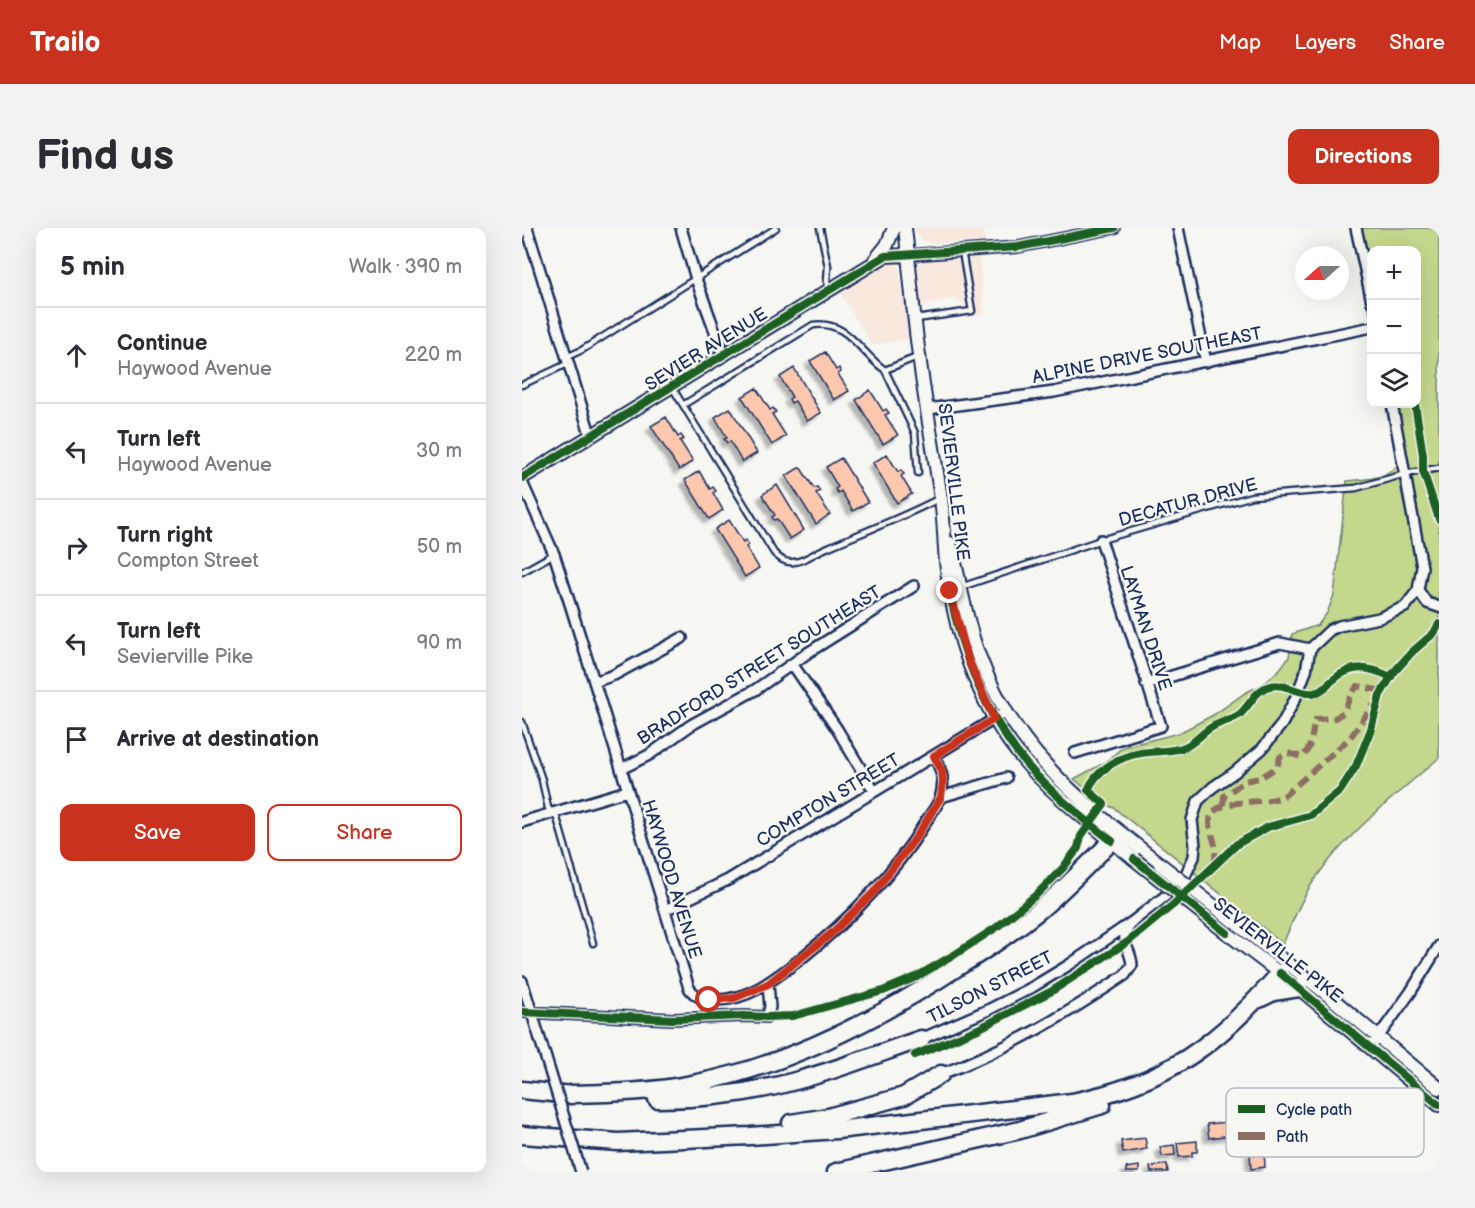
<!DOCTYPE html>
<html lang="en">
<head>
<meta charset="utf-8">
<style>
  body { margin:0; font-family:"Balsamiq Sans",sans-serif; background:#f2f2f3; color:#2b2b33 }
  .controls { position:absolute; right:18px; top:18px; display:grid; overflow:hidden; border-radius:12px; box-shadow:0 6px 24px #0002 }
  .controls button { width:54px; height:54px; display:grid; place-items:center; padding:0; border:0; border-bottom:2px solid #e1e1e2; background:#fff; color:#2b2b33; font:30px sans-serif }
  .compass { position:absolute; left:773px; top:18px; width:54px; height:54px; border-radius:50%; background:#fff; box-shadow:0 6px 24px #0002; rotate:249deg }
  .stop { position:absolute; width:18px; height:18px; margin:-14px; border:4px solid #c8321e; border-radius:50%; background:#fff }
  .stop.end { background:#c8321e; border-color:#fff; box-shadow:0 2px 6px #0008 }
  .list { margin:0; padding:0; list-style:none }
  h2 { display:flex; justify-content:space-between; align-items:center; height:78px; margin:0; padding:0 24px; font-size:26px }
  h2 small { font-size:20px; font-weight:400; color:#7c7c81 }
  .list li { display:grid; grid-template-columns:39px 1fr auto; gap:18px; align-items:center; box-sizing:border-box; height:96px; padding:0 24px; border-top:2px solid #e1e1e2 }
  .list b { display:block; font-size:22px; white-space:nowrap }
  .list p { margin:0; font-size:20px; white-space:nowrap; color:#7c7c81 }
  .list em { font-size:20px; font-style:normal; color:#7c7c81 }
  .actions { display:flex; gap:12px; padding:18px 24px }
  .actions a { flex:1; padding:14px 0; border:2px solid #c8321e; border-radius:12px; text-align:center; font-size:21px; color:#c8321e }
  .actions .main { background:#c8321e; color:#fff }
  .icon { flex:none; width:33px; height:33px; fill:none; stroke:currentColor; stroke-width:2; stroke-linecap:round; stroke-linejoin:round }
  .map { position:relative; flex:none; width:917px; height:944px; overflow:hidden; border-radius:12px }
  header { display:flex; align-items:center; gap:36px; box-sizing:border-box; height:84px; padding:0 30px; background:#c8321e; color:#fff }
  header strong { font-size:28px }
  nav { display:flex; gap:33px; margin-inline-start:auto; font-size:21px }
  .intro { display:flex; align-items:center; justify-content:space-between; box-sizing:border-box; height:144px; padding:0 36px }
  h1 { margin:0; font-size:42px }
  .button { padding:15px 27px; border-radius:12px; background:#c8321e; color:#fff; font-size:21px; font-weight:700 }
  main { display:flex; gap:36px; padding:0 36px }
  aside { flex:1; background:#fff; border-radius:12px; box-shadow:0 6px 24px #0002 }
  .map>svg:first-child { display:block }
</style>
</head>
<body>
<header>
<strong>Trailo</strong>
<nav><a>Map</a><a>Layers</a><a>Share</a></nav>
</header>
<div class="intro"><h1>Find us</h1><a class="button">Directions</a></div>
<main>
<aside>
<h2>5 min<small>Walk · 390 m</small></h2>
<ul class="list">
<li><svg class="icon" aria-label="ahead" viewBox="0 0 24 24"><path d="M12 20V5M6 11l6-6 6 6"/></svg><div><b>Continue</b><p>Haywood Avenue</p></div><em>220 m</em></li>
<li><svg class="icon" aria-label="left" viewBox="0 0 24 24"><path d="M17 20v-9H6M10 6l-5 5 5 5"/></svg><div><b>Turn left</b><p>Haywood Avenue</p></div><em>30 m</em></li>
<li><svg class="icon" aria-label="right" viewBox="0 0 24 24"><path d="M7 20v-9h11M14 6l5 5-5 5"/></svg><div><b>Turn right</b><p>Compton Street</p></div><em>50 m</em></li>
<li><svg class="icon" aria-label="left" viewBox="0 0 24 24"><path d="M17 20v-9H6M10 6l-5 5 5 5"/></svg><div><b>Turn left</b><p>Sevierville Pike</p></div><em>90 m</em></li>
<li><svg class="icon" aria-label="arrive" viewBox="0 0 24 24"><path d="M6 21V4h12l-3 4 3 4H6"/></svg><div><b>Arrive at destination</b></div></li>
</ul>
<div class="actions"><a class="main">Save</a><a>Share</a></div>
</aside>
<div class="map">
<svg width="917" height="944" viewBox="0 0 917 944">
  <defs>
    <filter id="shadow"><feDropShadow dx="-4.5" dy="4.5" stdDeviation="1.5" flood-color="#0004"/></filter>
  </defs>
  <rect width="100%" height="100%" fill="#f6f6f2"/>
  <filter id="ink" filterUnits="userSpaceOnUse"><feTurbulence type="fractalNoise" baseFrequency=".0167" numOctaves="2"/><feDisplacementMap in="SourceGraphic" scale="12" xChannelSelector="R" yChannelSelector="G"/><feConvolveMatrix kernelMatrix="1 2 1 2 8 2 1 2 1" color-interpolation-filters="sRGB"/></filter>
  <g filter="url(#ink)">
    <path fill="#f8e8de" d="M391,0H461L463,14L413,15L400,12Z
      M457,28L462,87L447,88L446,78L431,70L396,79L393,41L397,36L405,31Z
      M363,32L374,33L377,40L387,104V111L350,117L317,63Z"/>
    <path fill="#c3d78d" stroke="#6f8376" stroke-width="1.5" d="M830,0H917V530C876,565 821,609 791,654C778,673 770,695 761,716L592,580L582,576L552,551L582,535L601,519L657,505L693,486L723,465L741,456L758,441L767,429L770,406L796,397L805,385L812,367L825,253C842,251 868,251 877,235L866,176H894V22H850L849,91Z"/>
    <path fill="#fdc8ae" stroke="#1b2f5e" stroke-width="1.5" filter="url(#shadow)" d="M303,124L314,142L317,140L319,144L316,146L327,163L312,172L288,133Z
      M272,140L299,185L285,193L273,173L269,175L267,171L270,169L258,149Z
      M234,160L248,182L251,180L254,184L250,186L264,208L250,217L220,169Z
      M348,162L361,183L364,181L367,185L363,187L376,207L361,216L334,172Z
      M208,180L235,225L220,234L208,213L205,215L202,211L205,210L193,189Z
      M144,189L156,209L159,207L162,211L158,213L171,233L157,242L129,198Z
      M365,226L376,244L379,242L382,246L379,248L390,266L375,275L351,235Z
      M319,230L346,274L331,283L319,263L316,265L313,261L316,259L304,239Z
      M278,239L292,260L295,259L298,263L294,265L308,286L294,296L264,248Z
      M177,243L188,261L191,259L194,263L191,265L201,282L187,291L163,252Z
      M255,257L282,302L268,311L255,291L252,292L250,289L253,287L240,267Z
      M207,292L221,314L224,312L227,317L224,319L237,340L223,349L193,301Z
      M708,894L709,907L687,910L685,896Z
      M623,910L625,921L601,925L599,913Z
      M675,913V924H670V928L657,929L655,915Z
      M652,917L653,927L640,928L638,919Z
      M728,923H742L743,939L729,941Z
      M645,936L646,944H629L628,939Z
      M617,938V944H604V940Z"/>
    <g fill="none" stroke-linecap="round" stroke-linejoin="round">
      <g stroke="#1b2f5e" stroke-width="9">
        <path id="lane" d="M298,0L306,38L305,54L309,61
          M394,91L450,83L440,23
          M45,129L60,122L254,0
          M395,129L363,142C338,125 326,92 291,97L161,177L252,325C258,331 263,335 272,334C283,333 292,325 302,321C341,304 380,290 418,270
          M363,142L393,205L396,245
          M0,157L47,135
          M150,159L161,177
          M0,344L32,326
          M439,359L579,312L730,268L834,260L883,246L917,240
          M0,494L20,552L26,580L35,590L71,715"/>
      </g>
      <g stroke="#1b2f5e" stroke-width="14">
        <path id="street" d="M5,0L69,209
          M159,0L174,51L202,128
          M656,0L684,134
          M834,0L850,74
          M386,27L496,19L592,0
          M406,181L532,164L850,99
          M0,254L32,326L49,379L167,760C174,770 183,772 195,772C227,772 252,751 276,733C325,694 370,649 403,595C408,586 417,577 419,567C423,552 419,541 412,528
          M896,362L905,375L917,379
          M271,437L315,501L352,563
          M72,454L92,447L160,410
          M624,456L758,415L788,421
          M553,525L639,498L579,312
          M99,541L127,527L169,497L233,462L287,424L392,358
          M419,569L484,550
          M0,594L105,563
          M143,682L206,652L484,484
          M0,753L22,824
          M0,784L151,791L221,788L245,789L248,779L246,756
          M399,811L466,782L509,760L547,737L610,694L646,666L664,646L672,629L673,618L670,592L676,573L691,559L713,544L740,521L760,496L774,469L784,443L788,421L808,402L817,398L857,390L883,379L896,362L900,339L870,176
          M849,819L888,765L917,718
          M419,846C488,820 542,788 603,747L610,737C609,719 595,714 609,696"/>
      </g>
      <g stroke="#1b2f5e" stroke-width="16">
        <path id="secondary" d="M383,0C388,42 391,85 397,127C403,175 412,223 419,271C422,292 422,313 424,334C430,388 445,442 472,490C506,550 561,589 612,631
          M353,32L365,17L372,0
          M0,250L363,28L386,27
          M428,315C438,351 443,390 456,425C493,525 558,573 638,636
          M715,696L801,763L917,860
          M705,705L777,760L917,877"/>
      </g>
      <g stroke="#1b2f5e" stroke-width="21">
        <path id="highway" d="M737,771L751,764L777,760
          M0,862L50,867
          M48,866C91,865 133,864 175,855C268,837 361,788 439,737C465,721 490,704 514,685C541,663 565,637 590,613
          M135,871C183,871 231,865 277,852C318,841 358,825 399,811
          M269,895L306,889L382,868L419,846
          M0,907L96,914L228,908L315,902L550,874C643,856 697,816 758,745
          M314,944L498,902L580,877"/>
      </g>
      <use href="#lane" stroke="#f6f6f2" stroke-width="4.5"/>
      <use href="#street" stroke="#f6f6f2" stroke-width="9"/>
      <use href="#secondary" stroke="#f6f6f2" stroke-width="12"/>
      <use href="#highway" stroke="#f6f6f2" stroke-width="16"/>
      <g stroke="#1b2f5e" stroke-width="14" stroke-linecap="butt">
        <path id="street-bridge" d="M22,824L59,944"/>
      </g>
      <g stroke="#1b2f5e" stroke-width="16" stroke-linecap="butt">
        <path id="secondary-bridge" d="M612,631L705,705
          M638,636L715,696"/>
      </g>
      <use href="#street-bridge" stroke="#f6f6f2" stroke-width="9"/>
      <use href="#secondary-bridge" stroke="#f6f6f2" stroke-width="12"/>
      <path stroke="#8d6e63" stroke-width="6" stroke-dasharray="12 6" stroke-linecap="butt" d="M701,577L702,568L723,553L738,550L755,539L758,529L766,525L780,529C792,518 788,506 794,491L813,490L822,484L828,469L835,458L861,463
        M693,636C693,629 694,623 693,617C691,609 688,601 688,594C687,567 745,578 762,568L828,510L851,477"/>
      <g stroke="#f6f6f2" stroke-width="11">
        <path id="cycleway" d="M893,176L901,227V243L917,291
          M0,250L363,28L496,19L592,0
          M428,363C439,425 464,488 505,537C530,566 561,590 590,613
          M612,631L705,705
          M758,745L917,877
          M0,784L151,791L221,788L245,789L271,788L361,763L394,749L432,727L475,699L514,667L541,640L556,620L559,608L582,576L566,562C574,542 598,528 619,525C633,523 647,524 660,520C672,517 679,505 690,499C698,494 711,492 718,486C729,476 733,462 748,458C763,454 777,467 792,465C800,464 805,457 811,452C830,435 848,439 869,449
          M393,827L456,801L530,763L607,713L652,676L715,616L746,599L789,587L818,563L834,538L849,501L858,467L872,444L890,424L912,405L917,396"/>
      </g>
      <use href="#cycleway" stroke="#1b5e20" stroke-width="8"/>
    </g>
  </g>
  <g fill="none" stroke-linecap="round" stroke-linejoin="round" filter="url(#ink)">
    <path stroke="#c8321e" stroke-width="8" d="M187,772L212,770L246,756L310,705L352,664L395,608L419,569L421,554L420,543L412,528L472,491L446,431L428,363"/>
  </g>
  <g text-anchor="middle" stroke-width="5" stroke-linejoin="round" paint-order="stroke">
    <g font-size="18" fill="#1b2f5e" stroke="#f6f6f2">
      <text transform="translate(184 121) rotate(-32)" y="6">SEVIER AVENUE</text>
      <text transform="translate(625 127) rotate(-11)" y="6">ALPINE DRIVE SOUTHEAST</text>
      <text transform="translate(432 254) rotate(83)" y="6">SEVIERVILLE PIKE</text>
      <text transform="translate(666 274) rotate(-15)" y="6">DECATUR DRIVE</text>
      <text transform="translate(624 400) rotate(72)" y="6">LAYMAN DRIVE</text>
      <text transform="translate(237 437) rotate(-32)" y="6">BRADFORD STREET SOUTHEAST</text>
      <text transform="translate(306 572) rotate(-31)" y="6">COMPTON STREET</text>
      <text transform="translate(150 651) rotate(73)" y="6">HAYWOOD AVENUE</text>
      <text transform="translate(756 722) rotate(38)" y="6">SEVIERVILLE PIKE</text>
      <text transform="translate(468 759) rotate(-27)" y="6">TILSON STREET</text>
    </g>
  </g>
  <rect x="704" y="860" width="198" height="69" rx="9" fill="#f6f6f2" stroke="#b4bac6" stroke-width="1.5"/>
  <rect x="716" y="877" width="27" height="8" fill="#1b5e20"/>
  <rect x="716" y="904" width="27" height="8" fill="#8d6e63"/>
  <g font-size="16" fill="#1b2f5e">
    <text x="754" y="887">Cycle path</text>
    <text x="754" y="914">Path</text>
  </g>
</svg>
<div class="controls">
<button>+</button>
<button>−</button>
<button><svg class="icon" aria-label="layers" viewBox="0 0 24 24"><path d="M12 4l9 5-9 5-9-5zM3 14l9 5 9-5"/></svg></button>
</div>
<svg class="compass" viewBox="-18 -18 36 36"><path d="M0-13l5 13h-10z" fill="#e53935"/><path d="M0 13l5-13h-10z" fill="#7c7c81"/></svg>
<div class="stop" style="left:187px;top:772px"></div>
<div class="stop end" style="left:428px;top:363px"></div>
</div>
</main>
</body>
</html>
